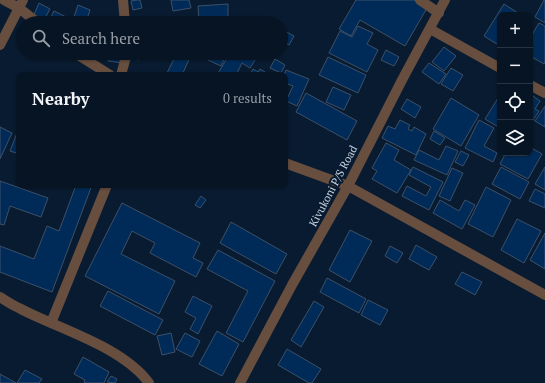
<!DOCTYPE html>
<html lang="en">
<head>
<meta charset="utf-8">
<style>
  body { margin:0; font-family:"PT Serif",serif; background:#101d2c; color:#f1f3f6 }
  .controls { position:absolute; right:12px; top:12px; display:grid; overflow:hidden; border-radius:8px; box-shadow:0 1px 3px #0004 }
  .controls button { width:36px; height:36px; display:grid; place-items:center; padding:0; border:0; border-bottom:1px solid #283341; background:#071424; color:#f1f3f6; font:20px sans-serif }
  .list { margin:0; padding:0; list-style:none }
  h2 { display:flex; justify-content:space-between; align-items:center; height:52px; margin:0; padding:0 16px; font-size:17px }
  h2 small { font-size:13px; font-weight:400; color:#989ea6 }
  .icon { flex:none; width:22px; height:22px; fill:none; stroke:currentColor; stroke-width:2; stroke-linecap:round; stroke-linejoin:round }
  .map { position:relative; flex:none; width:545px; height:383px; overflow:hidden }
  .search { position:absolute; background:#071424; box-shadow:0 1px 3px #0004; left:16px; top:16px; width:272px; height:44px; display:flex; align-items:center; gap:10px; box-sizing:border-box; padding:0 14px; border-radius:22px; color:#989ea6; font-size:15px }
  .panel { position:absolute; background:#071424; box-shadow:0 1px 3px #0004; left:16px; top:72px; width:272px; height:116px; border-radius:8px }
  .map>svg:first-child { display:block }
</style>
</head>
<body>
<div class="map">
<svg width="545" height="383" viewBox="0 0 545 383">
  <rect width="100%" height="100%" fill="#091b30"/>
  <path fill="#002b58" stroke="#3c5068" d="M137,0H140L142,8L133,10L131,1Z
    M171,0H189L191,8L173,11Z
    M356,0H414L427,8L405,46L360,20L351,36L339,29Z
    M544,0H545V23L535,17Z
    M39,3L50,9L43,22L33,17Z
    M228,4V20L199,21L198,6Z
    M504,4L521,15H500V46L484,36Z
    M78,5L90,10L86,22L87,23H72Z
    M54,11L68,18L65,23H48Z
    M166,17L167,23H153V21Z
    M97,18L111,23H95Z
    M539,23L545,26V62L544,64L530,56V38Z
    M358,26L373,33L367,44L378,50L367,72L329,53L340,31L352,37Z
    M281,29L294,36L289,45L281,41Z
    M444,47L456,56L444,71L432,62Z
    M386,50L399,57L394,66L381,60Z
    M110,53H124L122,63L108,61Z
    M136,53H143L144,59L137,60Z
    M177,53H192L182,75H168V73H167Z
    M209,53H227L221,66L208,60L210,54Z
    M230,53H251L257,57L250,68L242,63L236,75H217Z
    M328,57L366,75L358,93L319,75Z
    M275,59L285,65L281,73L270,68Z
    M429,63L446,74L439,84L422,72Z
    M451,68L463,75L453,91L441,84Z
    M253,69L258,72L260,69L265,72L263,75H250Z
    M286,70L309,79L297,106L286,101L293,86L285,83V75H284Z
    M333,87L351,95L344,110L326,102Z
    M306,93L357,121L347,140L296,112Z
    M500,95V128L485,119Z
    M533,96L540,101L535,109L539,111L532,122L530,120V101Z
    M451,98L479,115L461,146L433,129Z
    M407,99L421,107L415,118L401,109Z
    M545,106V127L535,121Z
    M400,120L410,125L408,129L412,131L414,127L426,134L416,155L382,138L388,126L395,129Z
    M479,120L494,128L484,146L497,153L493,162L465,148Z
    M0,127L12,133L0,159Z
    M434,131L445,138L440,145L430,139Z
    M17,133L19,134V154L10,151Z
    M386,143L399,150L394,160L411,170L397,193L372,179L377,171L372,168Z
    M446,146L458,151L447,175L414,160L419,150L439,160Z
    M530,147L542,154L528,179L500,164L506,153H530Z
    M461,151L469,155L463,166L455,162Z
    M413,167L443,182L429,210L402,196L407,186L426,196L431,187L409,175Z
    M501,167L529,182L520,199L492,184Z
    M545,167V190L535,184Z
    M452,168L463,173L450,201L439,196Z
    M0,181L48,198L41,217L10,206L4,225L0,224Z
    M76,185H92L52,292L0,272V246L34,259L47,226L59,231Z
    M486,187L511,200L493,237L468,224Z
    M535,189L545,194V208L529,201Z
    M201,196L206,200L200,208L195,205Z
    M440,200L459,211L465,200L475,205L462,229L433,213Z
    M122,203L200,243L193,258L203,263L196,277L150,253L155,243L132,231L121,254L175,281L159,314L85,276Z
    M517,219L541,231L524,263L501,250Z
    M231,222L287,254L276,274L220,243Z
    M350,230L372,241L350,282L329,270Z
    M545,233V269L530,260Z
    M416,245L437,257L429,270L409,259Z
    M390,246L403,253L397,263L385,256Z
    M218,250L275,281L243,342L226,333L248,291L207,269Z
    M462,272L482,282L475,295L455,284Z
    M327,278L366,299L359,313L320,292Z
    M108,291L163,320L155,335L100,306Z
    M193,296L212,306L198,334L190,329L196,318L185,312Z
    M368,300L388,310L380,325L361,315Z
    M314,301L324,307L301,347L291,340Z
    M217,331L239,344L222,376L199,364Z
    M171,333L175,352L162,355L157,336Z
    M185,333L200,341L192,357L176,349Z
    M287,349L321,369L312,383H309L278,365Z
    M83,357L109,372L104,383H84L85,380L74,374Z
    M25,370L42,379L39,383H17Z
    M0,374L16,383H0Z
    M111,376L117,379L115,383L107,382Z"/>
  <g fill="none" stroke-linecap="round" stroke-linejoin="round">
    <path stroke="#674e3e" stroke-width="10" d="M4,0L19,8L38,23
      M123,0L125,23
      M420,0L439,13
      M430,29L500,68
      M0,45L23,0
      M75,53L110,75
      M121,75L127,53
      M530,85L545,93
      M285,163L348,186L545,295
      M0,297C6,301 12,305 19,308C58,329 122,346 149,383
      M51,323L107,185
      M240,383L292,285L348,186L402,80L445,0"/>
  </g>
  <g text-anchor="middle" stroke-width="4" stroke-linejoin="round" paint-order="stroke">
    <g font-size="11" fill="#c7d3e1" stroke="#091b30">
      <text transform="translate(333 186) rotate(-62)" y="4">Kivukoni P/S Road</text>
    </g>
  </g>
</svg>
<div class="controls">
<button>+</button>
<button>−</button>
<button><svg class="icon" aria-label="locate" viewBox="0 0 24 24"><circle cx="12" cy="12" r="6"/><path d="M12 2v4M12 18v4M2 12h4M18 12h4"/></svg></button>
<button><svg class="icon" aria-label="layers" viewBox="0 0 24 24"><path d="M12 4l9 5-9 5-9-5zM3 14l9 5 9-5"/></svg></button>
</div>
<div class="search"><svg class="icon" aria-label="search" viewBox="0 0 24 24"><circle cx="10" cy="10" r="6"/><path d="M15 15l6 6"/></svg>Search here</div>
<section class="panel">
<h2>Nearby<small>0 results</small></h2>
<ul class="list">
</ul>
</section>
</div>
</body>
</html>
